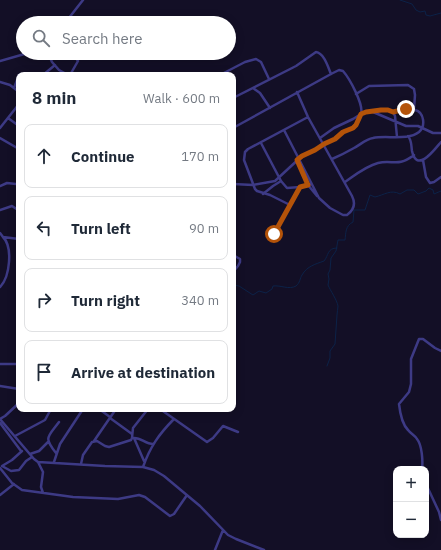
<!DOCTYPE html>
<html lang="en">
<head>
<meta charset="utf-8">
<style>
  body { margin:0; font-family:"IBM Plex Sans",sans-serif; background:#f2f2f3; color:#1f2937 }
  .controls { position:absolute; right:12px; bottom:12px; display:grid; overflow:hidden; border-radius:8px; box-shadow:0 2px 10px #0003 }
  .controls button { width:36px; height:36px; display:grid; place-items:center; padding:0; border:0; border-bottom:1px solid #e0e1e3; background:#fff; color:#1f2937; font:20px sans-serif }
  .stop { position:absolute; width:12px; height:12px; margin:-9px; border:3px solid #b45309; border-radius:50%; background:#fff }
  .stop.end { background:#b45309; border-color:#fff; box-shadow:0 1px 4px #0008 }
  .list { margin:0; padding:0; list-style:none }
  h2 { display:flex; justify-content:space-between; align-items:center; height:52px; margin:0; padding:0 16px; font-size:17px }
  h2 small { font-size:13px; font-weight:400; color:#747a83 }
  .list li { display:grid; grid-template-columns:26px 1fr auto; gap:12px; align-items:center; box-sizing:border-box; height:64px; margin:0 8px 8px; padding:0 8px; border:1px solid #e0e1e3; border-radius:8px }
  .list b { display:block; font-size:15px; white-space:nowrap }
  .list em { font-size:13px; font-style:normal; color:#747a83 }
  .icon { flex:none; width:22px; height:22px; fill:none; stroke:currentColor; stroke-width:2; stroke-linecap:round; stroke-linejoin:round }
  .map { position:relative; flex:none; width:441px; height:550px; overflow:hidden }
  .search { position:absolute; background:#fff; box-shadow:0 2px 10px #0003; left:16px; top:16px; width:220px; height:44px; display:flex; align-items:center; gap:10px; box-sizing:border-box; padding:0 14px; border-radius:22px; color:#747a83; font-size:15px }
  .panel { position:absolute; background:#fff; box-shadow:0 2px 10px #0003; left:16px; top:72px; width:220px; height:340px; border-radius:8px }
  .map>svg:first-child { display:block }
</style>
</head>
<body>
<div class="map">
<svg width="441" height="550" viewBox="0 0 441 550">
  <rect width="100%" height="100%" fill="#130f26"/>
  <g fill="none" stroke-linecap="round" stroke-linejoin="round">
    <path stroke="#0c2248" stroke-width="1" d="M400,0L412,4L416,10L420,12L425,11L426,15L430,16L441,13
      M233,285L239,286L253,295L259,291L266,293L272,289L273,286C281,285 289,290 296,286C300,283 300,278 302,275C307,266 316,264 324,261C329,255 327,248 337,248
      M327,366L330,358V351L335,344L337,315C337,312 338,309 338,306C337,300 330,290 328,285L329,279L328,274L330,270L331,258L336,251L338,240H345C346,233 345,226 353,222L354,210H365L370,195L375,197C384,195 391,189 400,194L407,190H414L418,194L426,191L429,188L433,190L434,194L441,191"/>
    <path stroke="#3d3a85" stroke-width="2.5" d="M65,23L83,0
      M48,53L52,62L59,70L68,75
      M0,61L28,53
      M19,75L21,74L25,75
      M43,75L55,65
      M70,75L78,61L72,53
      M220,75L245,62L256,59L261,62L269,79
      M0,82L10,85L19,92
      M14,88L19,75
      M253,88L260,93L270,108
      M356,94L369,86L408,85L414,89L415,95L414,109
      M233,98L296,66L316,52C324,53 328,67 331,74
      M373,112L406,126H418L433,133H441
      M361,114C370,111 385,108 393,112L395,116L397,137
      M8,118L19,126
      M0,128L19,104
      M233,128L331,74L339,70L343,71C350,79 364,105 361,114L353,119L334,128L320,138
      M284,130L319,198L330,208L343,215H347C354,210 356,204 352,196L308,117L297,92
      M408,136C412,141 411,145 412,151C417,174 435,149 441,142
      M0,138L19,149
      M261,143L281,181L287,188L300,187L311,184
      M332,159C339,156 347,152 354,148C360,145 366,139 373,138C386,135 408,141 419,132C426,126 424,112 415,110C408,108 400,111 393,112
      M423,160L426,177L430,183L434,182L441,177
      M297,161L308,185L317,196
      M345,182C355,175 366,166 378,163C393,159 397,168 414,155
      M233,184L253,185L275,181L302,156L315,150L324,144L335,139L343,132L353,128L359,120L360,115
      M0,186L7,183L16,184
      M263,194L273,186L281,181
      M290,205L270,195L257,191L255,189L244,160L245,152L248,149L308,117
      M0,210L12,206L18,210L19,213
      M0,233L3,237L19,239
      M274,234L300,188
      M233,255L240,259V262L238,266L233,272
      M0,287C10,277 13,247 3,237
      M0,364H19
      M0,386L19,389
      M99,409L110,417
      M160,409L207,442L213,438L223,426L238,432
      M110,418L132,434
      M0,419L34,459L38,462L105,466L143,467L154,470L164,476L200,506L228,535L236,539L264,550
      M0,419L5,416L19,403
      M0,423L21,451
      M15,436L45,420L51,409
      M133,438C141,437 145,444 153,444
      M134,438L144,461
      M94,441L116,409
      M56,453C43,437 48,437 59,422
      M30,454L39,451L48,442
      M38,462L43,472L41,487L43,493
      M54,462L60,444L83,409
      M81,464L83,455L92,442L97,441L105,446L109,447L131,440L132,438L133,428L148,409
      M2,466L11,471L19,470L26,461L32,457
      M2,466L12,460L22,451
      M143,467C150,447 159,434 174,419
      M0,468L12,483L22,490L73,497L118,499L139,495L145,497L170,516L174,514L187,495
      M422,469C423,461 422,445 417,439C415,435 411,434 408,430C402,424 400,413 399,404L409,392L411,384V359L419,339H423L435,348L441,351
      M426,484L439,512L441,520
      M0,495L14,484
      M215,550L223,530"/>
  </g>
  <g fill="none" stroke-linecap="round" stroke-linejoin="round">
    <path stroke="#b45309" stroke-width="5" d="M274,234L300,187L308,185L297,160L302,156L315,150L324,144L335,139L343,132L353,128L356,125L361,114L366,112L381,110H388L393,112L406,109"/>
  </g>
</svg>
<div class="controls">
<button>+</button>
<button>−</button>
</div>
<div class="stop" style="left:274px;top:234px"></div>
<div class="stop end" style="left:406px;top:109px"></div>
<div class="search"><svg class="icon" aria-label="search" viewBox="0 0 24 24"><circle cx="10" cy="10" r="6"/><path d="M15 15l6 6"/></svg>Search here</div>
<section class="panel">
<h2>8 min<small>Walk · 600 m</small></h2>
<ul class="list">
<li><svg class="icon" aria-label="ahead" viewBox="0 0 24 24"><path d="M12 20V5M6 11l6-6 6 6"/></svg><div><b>Continue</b></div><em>170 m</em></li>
<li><svg class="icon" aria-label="left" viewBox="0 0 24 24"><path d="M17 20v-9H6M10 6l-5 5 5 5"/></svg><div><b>Turn left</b></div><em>90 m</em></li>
<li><svg class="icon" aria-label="right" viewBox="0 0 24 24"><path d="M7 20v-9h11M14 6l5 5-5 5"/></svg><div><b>Turn right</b></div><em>340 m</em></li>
<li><svg class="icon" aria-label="arrive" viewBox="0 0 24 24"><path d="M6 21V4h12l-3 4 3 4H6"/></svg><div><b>Arrive at destination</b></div></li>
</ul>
</section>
</div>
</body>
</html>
